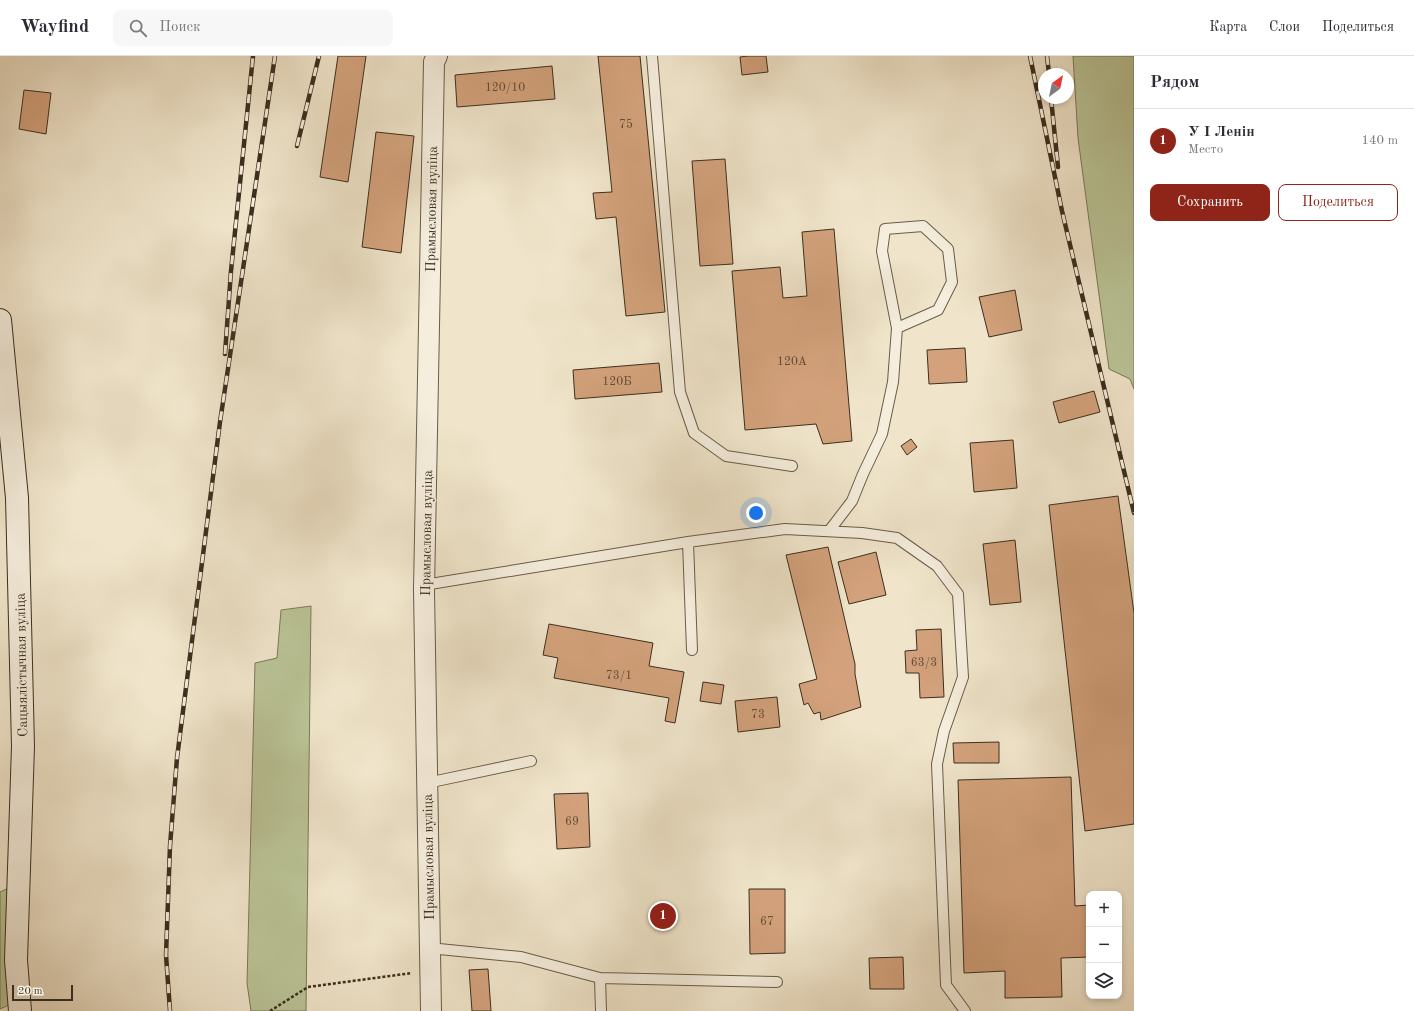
<!DOCTYPE html>
<html lang="ru">
<head>
<meta charset="utf-8">
<style>
  body { margin:0; font-family:"Old Standard TT",serif; background:#f7f7f7; color:#2b2b33 }
  .controls { position:absolute; right:12px; bottom:12px; display:grid; overflow:hidden; border-radius:8px; box-shadow:0 2px 6px #0003 }
  .controls button { width:36px; height:36px; display:grid; place-items:center; padding:0; border:0; border-bottom:1px solid #e1e1e2; background:#fff; color:#2b2b33; font:20px sans-serif }
  .compass { position:absolute; left:1038px; top:12px; width:36px; height:36px; border-radius:50%; background:#fff; box-shadow:0 2px 6px #0003; rotate:33deg }
  .scale { position:absolute; left:12px; bottom:10px; width:61px; box-sizing:border-box; padding-left:4px; border:2px solid #3c2f1e; border-top:0; font-size:11px; line-height:14px; white-space:nowrap; color:#3c2f1e; -webkit-text-stroke:3px #f5eedd; paint-order:stroke }
  .you { position:absolute; left:756px; top:457px; width:14px; height:14px; margin:-10px; border:3px solid #fff; border-radius:50%; background:#1a73e8; box-shadow:0 0 0 6px #1a73e833 }
  .badge { display:grid; place-items:center; width:26px; height:26px; border-radius:50%; background:#8f2418; color:#fff; font-size:13px; font-weight:700 }
  .pin { position:absolute; translate:-50% -50%; border:2px solid #fff; box-shadow:0 1px 4px #0006 }
  .list { margin:0; padding:0; list-style:none }
  h2 { display:flex; justify-content:space-between; align-items:center; height:52px; margin:0; padding:0 16px; font-size:17px }
  h2 small { font-size:13px; font-weight:400; color:#7c7c81 }
  .list li { display:grid; grid-template-columns:26px 1fr auto; gap:12px; align-items:center; box-sizing:border-box; height:64px; padding:0 16px; border-top:1px solid #e1e1e2 }
  .list b { display:block; font-size:15px; white-space:nowrap }
  .list p { margin:0; font-size:13px; white-space:nowrap; color:#7c7c81 }
  .list em { font-size:13px; font-style:normal; color:#7c7c81 }
  .actions { display:flex; gap:8px; padding:12px 16px }
  .actions a { flex:1; padding:9px 0; border:1px solid #8f2418; border-radius:8px; text-align:center; font-size:14px; color:#8f2418 }
  .actions .main { background:#8f2418; color:#fff }
  .icon { flex:none; width:22px; height:22px; fill:none; stroke:currentColor; stroke-width:2; stroke-linecap:round; stroke-linejoin:round }
  .map { position:relative; flex:none; width:1134px; height:955px; overflow:hidden }
  header { display:flex; align-items:center; gap:24px; box-sizing:border-box; height:56px; padding:0 20px; background:#fff; border-bottom:1px solid #e1e1e2 }
  header strong { font-size:19px }
  nav { display:flex; gap:22px; margin-inline-start:auto; font-size:14px }
  .search { width:280px; height:36px; background:#f7f7f7; display:flex; align-items:center; gap:10px; box-sizing:border-box; padding:0 14px; border-radius:8px; color:#7c7c81; font-size:15px }
  main { display:flex }
  aside { flex:1; background:#fff }
  .map>svg:first-child { display:block }
</style>
</head>
<body>
<header>
<strong>Wayfind</strong>
<div class="search"><svg class="icon" aria-label="search" viewBox="0 0 24 24"><circle cx="10" cy="10" r="6"/><path d="M15 15l6 6"/></svg>Поиск</div>
<nav><a>Карта</a><a>Слои</a><a>Поделиться</a></nav>
</header>
<main>
<div class="map">
<svg width="1134" height="955" viewBox="0 0 1134 955">
  <rect width="100%" height="100%" fill="#f0e5cb"/>
  <filter id="stains"><feTurbulence type="fractalNoise" baseFrequency=".005" numOctaves="4"/><feColorMatrix values="0 0 0 0 .2 0 0 0 0 .09 0 0 0 0 .02 0 0 0 .5 -.17"/></filter>
  <radialGradient id="worn" r=".72"><stop offset=".6" stop-color="#630" stop-opacity="0"/><stop offset="1" stop-color="#630" stop-opacity=".3"/></radialGradient>
  <path fill="#bac497" stroke="#7b7a5a" d="M1073,0H1134V333L1130,323L1109,313L1078,82Z
    M311,550L306,955H251L247,927L255,607L277,602L281,554Z
    M11,831L9,949L0,953V836Z"/>
  <path fill="#d3a27c" stroke="#3c2f1e" d="M338,0H366L348,126L320,121Z
    M598,0H640L665,256L626,260L616,161L596,163L593,137L612,136Z
    M748,0H766L768,16L742,19L740,1Z
    M552,10L555,43L457,51L455,19Z
    M24,34L51,37L46,78L19,73Z
    M376,76L414,80L401,197L362,191Z
    M725,103L733,208L700,210L692,105Z
    M834,173L852,385L823,388L816,368L745,374L732,215L780,211L783,242L807,240L802,176Z
    M1015,234L1022,274L989,281L979,241Z
    M965,292L967,326L929,328L927,294Z
    M659,307L662,336L575,343L573,314Z
    M1094,335L1100,356L1059,367L1053,346Z
    M911,383L917,391L907,399L901,390Z
    M1013,384L1017,432L974,436L970,387Z
    M1118,440L1134,557V768L1085,775L1049,449Z
    M1015,484L1021,546L990,549L983,488Z
    M828,491L855,608V618L861,651L821,664L820,656L814,658L808,647L804,649L799,628L817,623L786,499Z
    M876,496L886,539L849,548L838,506Z
    M549,568L653,587L649,610L684,616L675,667L665,665L669,642L554,622L558,602L543,599Z
    M941,573L944,641L920,642L919,617H906L905,595L917,594L916,574Z
    M703,626L724,629L721,648L700,645Z
    M777,641L780,671L738,676L735,645Z
    M999,686V707H954L953,687Z
    M1071,721L1075,850L1089,849V901L1061,902L1062,941L1005,942V915L964,917L958,724Z
    M588,737L590,791L557,793L554,738Z
    M749,833H785V897L750,898Z
    M1119,855L1120,901H1119Z
    M903,901L904,933H870L869,902Z
    M488,913L491,955H472L469,914Z"/>
  <g fill="none" stroke-linecap="round" stroke-linejoin="round">
    <g stroke="#695c49" stroke-width="12">
      <path id="lane" d="M652,0L680,336L694,377L726,400L792,410
        M829,475L852,445L863,418L882,378L893,326L897,272L882,195L885,173L923,170L948,193L952,226L938,254L897,272
        M688,486L692,594
        M424,529L688,486L785,473L862,477L897,482L937,510L958,538L963,621L944,675L937,708L946,929L965,955
        M427,727L531,705
        M429,892L521,901L600,922L777,926
        M600,922L601,955"/>
    </g>
    <g stroke="#695c49" stroke-width="22">
      <path id="street" d="M431,955L424,534L434,6L437,0"/>
    </g>
    <g stroke="#3c2f1e" stroke-width="24">
      <path id="secondary" d="M0,264L17,442L23,690L16,904L20,955"/>
    </g>
    <path stroke="#3c2f1e" stroke-width="2.5" stroke-dasharray="3 2" stroke-linecap="butt" d="M270,955L308,931L412,917"/>
    <use href="#lane" stroke="#f5eedd" stroke-width="10"/>
    <use href="#street" stroke="#f5eedd" stroke-width="20"/>
    <use href="#secondary" stroke="#f5eedd" stroke-width="22"/>
    <g stroke="#3c2f1e" stroke-width="4.5">
      <path id="rail" d="M1030,0L1062,155L1134,457
        M1047,0L1049,18
        M1051,42L1058,111
        M297,90L319,0
        M225,298L231,215L253,0
        M170,955L166,899L170,790L177,702L220,366L275,0"/>
    </g>
    <use href="#rail" stroke="#f5eedd" stroke-width="3" stroke-dasharray="9" stroke-linecap="butt"/>
  </g>
  <g text-anchor="middle" stroke-width="3" stroke-linejoin="round" paint-order="stroke">
    <g font-size="12" fill="#624c36">
      <text x="505" y="35">120/10</text>
      <text x="626" y="72">75</text>
      <text x="792" y="309">120А</text>
      <text x="617" y="329">120Б</text>
      <text x="924" y="610">63/3</text>
      <text x="619" y="623">73/1</text>
      <text x="758" y="662">73</text>
      <text x="572" y="769">69</text>
      <text x="767" y="869">67</text>
    </g>
    <g font-size="14" fill="#3c2f1e" stroke="#f5eedd">
      <text transform="translate(431 153) rotate(-89)" y="5">Прамысловая вуліца</text>
      <text transform="translate(426 477) rotate(-89)" y="5">Прамысловая вуліца</text>
      <text transform="translate(21 609) rotate(-91)" y="5">Сацыялістычная вуліца</text>
      <text transform="translate(428 801) rotate(-91)" y="5">Прамысловая вуліца</text>
    </g>
  </g>
  <rect width="100%" height="100%" filter="url(#stains)"/>
  <rect width="100%" height="100%" fill="url(#worn)"/>
</svg>
<div class="controls">
<button>+</button>
<button>−</button>
<button><svg class="icon" aria-label="layers" viewBox="0 0 24 24"><path d="M12 4l9 5-9 5-9-5zM3 14l9 5 9-5"/></svg></button>
</div>
<svg class="compass" viewBox="-18 -18 36 36"><path d="M0-13l5 13h-10z" fill="#e53935"/><path d="M0 13l5-13h-10z" fill="#7c7c81"/></svg>
<div class="scale">20 m</div>
<div class="you"></div>
<div class="pin badge" style="left:663px;top:860px">1</div>
</div>
<aside>
<h2>Рядом<small></small></h2>
<ul class="list">
<li><span class="badge">1</span><div><b>У І Ленін</b><p>Место</p></div><em>140 m</em></li>
</ul>
<div class="actions"><a class="main">Сохранить</a><a>Поделиться</a></div>
</aside>
</main>
</body>
</html>
